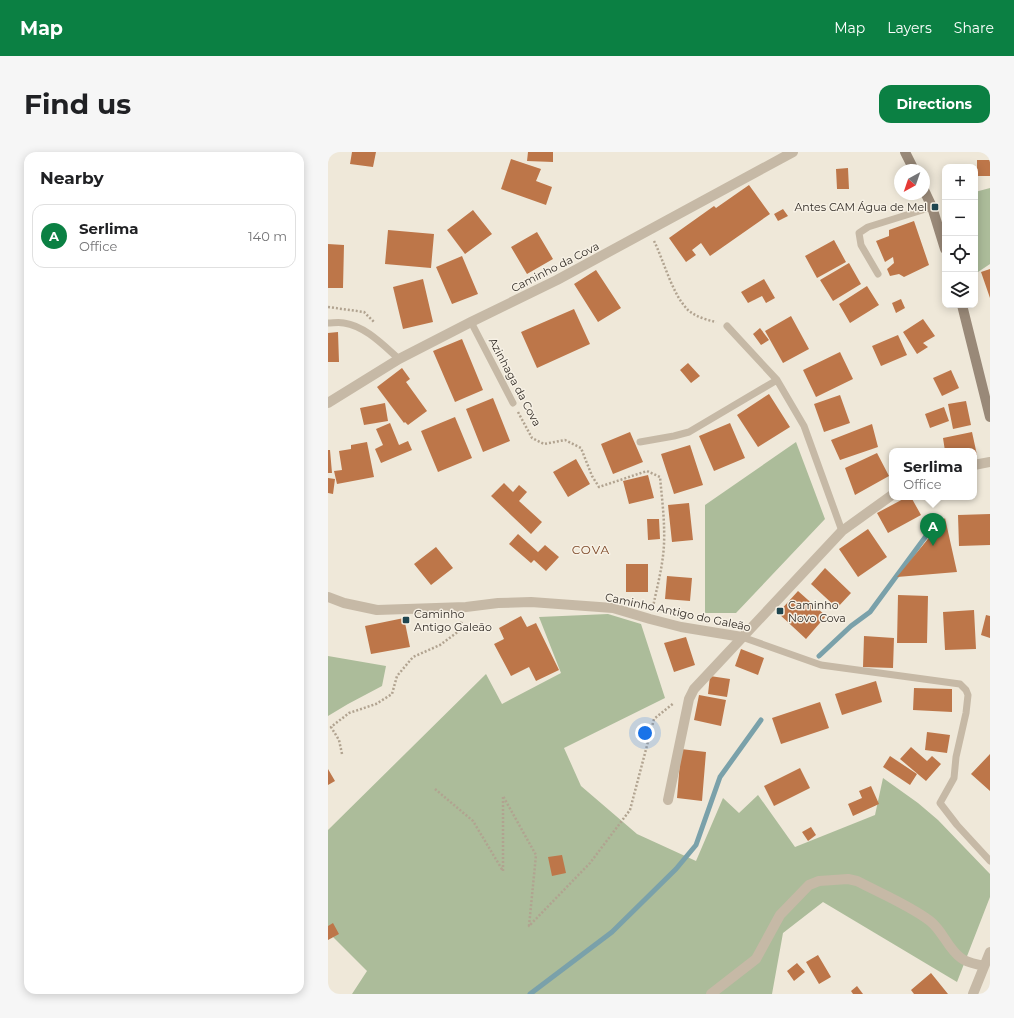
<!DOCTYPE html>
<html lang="en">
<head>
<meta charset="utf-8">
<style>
  body { margin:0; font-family:Montserrat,sans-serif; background:#f6f6f6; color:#202124 }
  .controls { position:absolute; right:12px; top:12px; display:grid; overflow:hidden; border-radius:8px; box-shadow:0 2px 10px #0003 }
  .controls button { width:36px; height:36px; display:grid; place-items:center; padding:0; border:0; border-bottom:1px solid #e0e0e0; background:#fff; color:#202124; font:20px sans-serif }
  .compass { position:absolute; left:566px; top:12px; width:36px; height:36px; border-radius:50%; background:#fff; box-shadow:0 2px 10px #0003; rotate:220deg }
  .you { position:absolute; left:317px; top:581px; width:14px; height:14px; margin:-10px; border:3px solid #fff; border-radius:50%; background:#1a73e8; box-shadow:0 0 0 6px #1a73e833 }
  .badge { display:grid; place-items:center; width:26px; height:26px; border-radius:50%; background:#0b8043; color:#fff; font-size:13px; font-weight:700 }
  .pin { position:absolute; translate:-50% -33px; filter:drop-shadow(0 1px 2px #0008) }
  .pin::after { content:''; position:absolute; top:21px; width:14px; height:12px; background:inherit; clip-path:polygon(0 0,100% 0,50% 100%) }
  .popup { position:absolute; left:561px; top:296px; width:88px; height:52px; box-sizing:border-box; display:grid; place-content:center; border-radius:8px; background:#fff; filter:drop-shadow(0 1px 3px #0005); font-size:13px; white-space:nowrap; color:#757577 }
  .popup b { font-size:15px; color:#202124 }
  .popup::after { content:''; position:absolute; left:50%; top:100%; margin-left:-8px; border:8px solid transparent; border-top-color:#fff }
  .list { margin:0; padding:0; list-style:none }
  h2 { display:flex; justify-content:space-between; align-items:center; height:52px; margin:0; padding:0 16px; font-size:17px }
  h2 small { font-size:13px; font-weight:400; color:#757577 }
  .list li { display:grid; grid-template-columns:26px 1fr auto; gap:12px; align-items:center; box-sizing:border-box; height:64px; margin:0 8px 8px; padding:0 8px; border:1px solid #e0e0e0; border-radius:12px }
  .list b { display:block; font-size:15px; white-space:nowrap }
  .list p { margin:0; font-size:13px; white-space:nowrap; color:#757577 }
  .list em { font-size:13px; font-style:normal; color:#757577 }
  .icon { flex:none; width:22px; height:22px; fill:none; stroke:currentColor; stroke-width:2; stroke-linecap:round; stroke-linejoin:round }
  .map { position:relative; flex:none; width:662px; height:842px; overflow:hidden; border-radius:12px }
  header { display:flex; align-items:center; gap:24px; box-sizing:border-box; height:56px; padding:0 20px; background:#0b8043; color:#fff }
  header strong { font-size:19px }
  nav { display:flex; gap:22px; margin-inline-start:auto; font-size:14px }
  .intro { display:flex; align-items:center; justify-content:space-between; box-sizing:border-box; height:96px; padding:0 24px }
  h1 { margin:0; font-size:28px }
  .button { padding:10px 18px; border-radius:12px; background:#0b8043; color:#fff; font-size:14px; font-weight:700 }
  main { display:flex; gap:24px; padding:0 24px }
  aside { flex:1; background:#fff; border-radius:12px; box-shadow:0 2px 10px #0003 }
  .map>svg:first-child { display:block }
</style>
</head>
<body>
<header>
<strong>Map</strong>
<nav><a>Map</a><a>Layers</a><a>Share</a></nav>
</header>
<div class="intro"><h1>Find us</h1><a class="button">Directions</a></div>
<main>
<aside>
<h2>Nearby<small></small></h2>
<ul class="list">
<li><span class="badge">A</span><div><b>Serlima</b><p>Office</p></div><em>140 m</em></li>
</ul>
</aside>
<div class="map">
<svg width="662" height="842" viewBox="0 0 662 842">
  <rect width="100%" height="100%" fill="#efe8d9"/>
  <path fill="#acbc9a" d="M662,36V112L647,122V40Z
    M468,290L497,367L408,461H377V353Z
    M280,462L313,472L337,546L236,596L253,634L309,682L368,709L395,646L411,661L430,643L467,695L547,663L555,626L590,651L610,668L662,722V745L629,830L495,750L455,781L444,842H24L39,819L0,780V678L158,522L174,552L233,521L211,465Z
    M0,504L58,514L54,534L20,552L0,564Z"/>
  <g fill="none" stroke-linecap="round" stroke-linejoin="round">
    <path stroke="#7aa1aa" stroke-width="5" d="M491,504L523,474L542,460L598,384
      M202,842L284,780L348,717L368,693L392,625L433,568"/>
  </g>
  <path fill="#bd7649" d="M24,0H48L45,15L22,12Z
    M200,0H225V10L199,9Z
    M183,7L213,17L208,29L224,35L218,53L173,37Z
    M649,8H662V24H649Z
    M520,16L521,37H509L508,17Z
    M421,33L442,62L382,104L373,91L364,98L368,103L358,110L341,86L386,54L388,56Z
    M455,57L460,64L450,69L446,62Z
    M145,58L164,82L137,102L119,78Z
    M586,69L601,113L576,125L571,122L562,124L559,117L566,111L565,105L557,110L548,89L561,84V78Z
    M60,78L106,82L103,116L57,112Z
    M209,80L225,107L199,122L183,95Z
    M506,88L518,110L489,126L477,104Z
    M0,92L16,93L15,136H0Z
    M134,104L150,142L124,152L108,115Z
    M521,111L533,132L505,149L492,128Z
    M662,117V146L653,120Z
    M268,118L293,156L270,170L246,132Z
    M95,127L105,170L75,177L65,135Z
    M436,127L447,146L438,151L434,144L420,151L413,140Z
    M539,134L551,153L522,171L511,152Z
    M573,147L577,156L568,161L564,151Z
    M246,157L262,192L209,216L193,180Z
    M463,164L481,197L455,211L437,179Z
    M595,167L607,184L595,191L600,195L589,202L575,180Z
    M432,176L441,188L433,193L425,182Z
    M10,180L11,210H0V181Z
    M570,183L579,203L553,214L544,194Z
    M134,187L155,238L127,250L105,199Z
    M512,200L525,227L488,245L475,218Z
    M360,211L372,224L363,231L352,218Z
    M74,216L82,227L78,230L99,259L80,273L77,270L76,271L49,235Z
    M623,218L631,236L614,244L605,226Z
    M441,242L462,275L430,295L409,263Z
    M512,243L522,271L496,280L486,252Z
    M165,246L182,289L155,300L138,257Z
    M638,249L643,273L625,277L620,252Z
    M57,251L60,269L36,273L32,256Z
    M616,255L621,269L602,276L597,262Z
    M127,265L144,306L110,320L93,279Z
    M62,271L71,293L80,289L84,298L53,311L47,297L55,293L48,277Z
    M402,271L417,306L386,319L371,284Z
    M544,272L550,295L512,308L503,288Z
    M302,280L315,310L285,322L273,292Z
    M644,280L649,303H646V299H617L615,286Z
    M39,290L46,325L9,332L6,319L14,318L11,299L23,297V293Z
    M362,293L375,333L346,342L333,302Z
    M0,298H2L4,321H0Z
    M549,301L561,324L527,343L517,316Z
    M248,307L262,332L240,345L225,320Z
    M320,323L326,346L301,352L295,329Z
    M0,326L7,327L5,342L0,341Z
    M176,331L185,340L191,333L199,340L191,349L214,370L203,382L163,344Z
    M579,345H583L593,363L560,381L549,361Z
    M361,351L365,388L344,390L340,353Z
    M662,362V393L631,394L630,363Z
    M617,366L629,420L569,425Z
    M319,367H331L332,387L320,388Z
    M540,377L559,405L530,425L511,397Z
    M190,382L210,400L217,393L231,405L218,419L206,408L203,411L181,392Z
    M108,395L125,416L103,433L86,412Z
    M298,412H320V440H298Z
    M497,416L523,441L509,456L483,432Z
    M339,424L364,426L362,449L337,447Z
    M470,439L498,464L478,487L450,461Z
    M570,443L600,444L599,491H569Z
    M646,458L648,497L617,498L615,460Z
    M658,463L662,464V486L653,483Z
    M193,464L199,475L208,471L231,518L208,529L201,515L183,524L166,492L176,487L171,476Z
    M76,466L82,495L43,502L37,474Z
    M536,484L566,486L565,516L535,515Z
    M358,485L367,513L346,520L336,491Z
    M413,497L436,506L430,523L407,514Z
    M382,524L402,527L399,545L380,542Z
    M548,529L554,550L514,563L507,542Z
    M586,536L624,537V560L585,558Z
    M371,543L398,548L393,574L366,568Z
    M492,550L501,576L453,592L444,566Z
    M599,580L622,583L619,601L597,598Z
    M583,595L599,609L604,604L613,612L598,629L572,607Z
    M353,597L378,600L374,649L349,646Z
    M662,602V639L643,622Z
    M562,604L589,622L582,633L555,615Z
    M472,616L482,636L446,654L436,634Z
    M0,617L7,629L0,633Z
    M543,634L551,652L525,664L520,652L534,646L531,639Z
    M483,675L488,683L480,689L474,680Z
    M234,703L238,721L224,724L220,705Z
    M5,771L11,782L0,788V774Z
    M490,803L503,825L491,832L478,810Z
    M469,811L477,820L466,829L459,819Z
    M603,821L620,842H586L583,838Z
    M529,834L535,842H525L523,839Z"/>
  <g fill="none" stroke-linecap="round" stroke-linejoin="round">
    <path stroke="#b1a390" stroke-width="2.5" stroke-dasharray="2 2" stroke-linecap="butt" d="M326,89C336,109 344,142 360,158C368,165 379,168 388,170
      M0,155L36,160L46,170
      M190,260L204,286L216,292L237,288L253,296L264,324L271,335L319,319L332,325C334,347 337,370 336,392C335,414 329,435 325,455
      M14,602L11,588L3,575L21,561L48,552L64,542L69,524L85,505L112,493L131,479L134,468
      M107,637L145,669L175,719V644L208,703L201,774L262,711L302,658L326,567L346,551"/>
    <path stroke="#c6b9a6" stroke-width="7" d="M550,122L533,93L531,81L540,75L604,55
      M143,170L185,251
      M0,171C5,171 11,170 16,171C37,174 55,193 71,207
      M399,174L449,228L476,274L514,379
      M312,290L346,284L361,280L449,228
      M414,485L493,513L632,532L638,538L640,543L638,561L628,605L626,626L612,651L629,673L662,709"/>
    <path stroke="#c6b9a6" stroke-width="10" d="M0,251L71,207L143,170L229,128L465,0
      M646,313L662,310
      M0,445L16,451L49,458L138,455L170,451L203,450L285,456L322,467L353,475L414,485
      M340,648L361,547L366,537L514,379L564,343
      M383,842L428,807L452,763L481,733L491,729L520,727L529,729C552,741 583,754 602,769C615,779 620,797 633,806C639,811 649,812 656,814
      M645,842L662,800"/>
    <path stroke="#998978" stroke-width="10" d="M577,0L586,18
      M596,38L604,55L617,97
      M634,153L662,265"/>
  </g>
  <g fill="#1f4650" stroke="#f7f1e5" stroke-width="1.5">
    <rect x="603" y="51" width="8" height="8" rx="2"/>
    <rect x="448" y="455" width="8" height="8" rx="2"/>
    <rect x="74" y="464" width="8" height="8" rx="2"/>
  </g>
  <g text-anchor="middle" stroke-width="3" stroke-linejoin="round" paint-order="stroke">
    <g font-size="11" fill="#322c26" stroke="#f7f1e5" text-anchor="start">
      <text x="599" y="59" text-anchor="end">Antes CAM Água de Mel</text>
      <text x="460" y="457">Caminho<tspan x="460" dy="13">Novo Cova</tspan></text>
      <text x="86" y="466">Caminho<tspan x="86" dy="13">Antigo Galeão</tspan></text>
    </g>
    <g font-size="11" fill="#322c26" stroke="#f7f1e5">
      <text transform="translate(227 115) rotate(-27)" y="4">Caminho da Cova</text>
      <text transform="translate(187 230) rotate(62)" y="4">Azinhaga da Cova</text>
      <text transform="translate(350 460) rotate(12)" y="4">Caminho Antigo do Galeão</text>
    </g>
    <g font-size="12" letter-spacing="1" fill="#7b4626" stroke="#f7f1e5">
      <text x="263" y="402">COVA</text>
    </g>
  </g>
</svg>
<div class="controls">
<button>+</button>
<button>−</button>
<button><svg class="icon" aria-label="locate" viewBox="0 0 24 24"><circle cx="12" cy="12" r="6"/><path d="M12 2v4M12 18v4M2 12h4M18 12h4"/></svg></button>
<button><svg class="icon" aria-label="layers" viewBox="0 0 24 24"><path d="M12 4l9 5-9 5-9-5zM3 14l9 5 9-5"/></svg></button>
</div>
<svg class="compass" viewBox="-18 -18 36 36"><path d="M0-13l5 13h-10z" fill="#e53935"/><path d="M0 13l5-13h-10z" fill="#757577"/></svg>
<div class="you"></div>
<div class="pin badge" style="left:605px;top:394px">A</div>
<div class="popup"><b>Serlima</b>Office</div>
</div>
</main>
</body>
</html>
